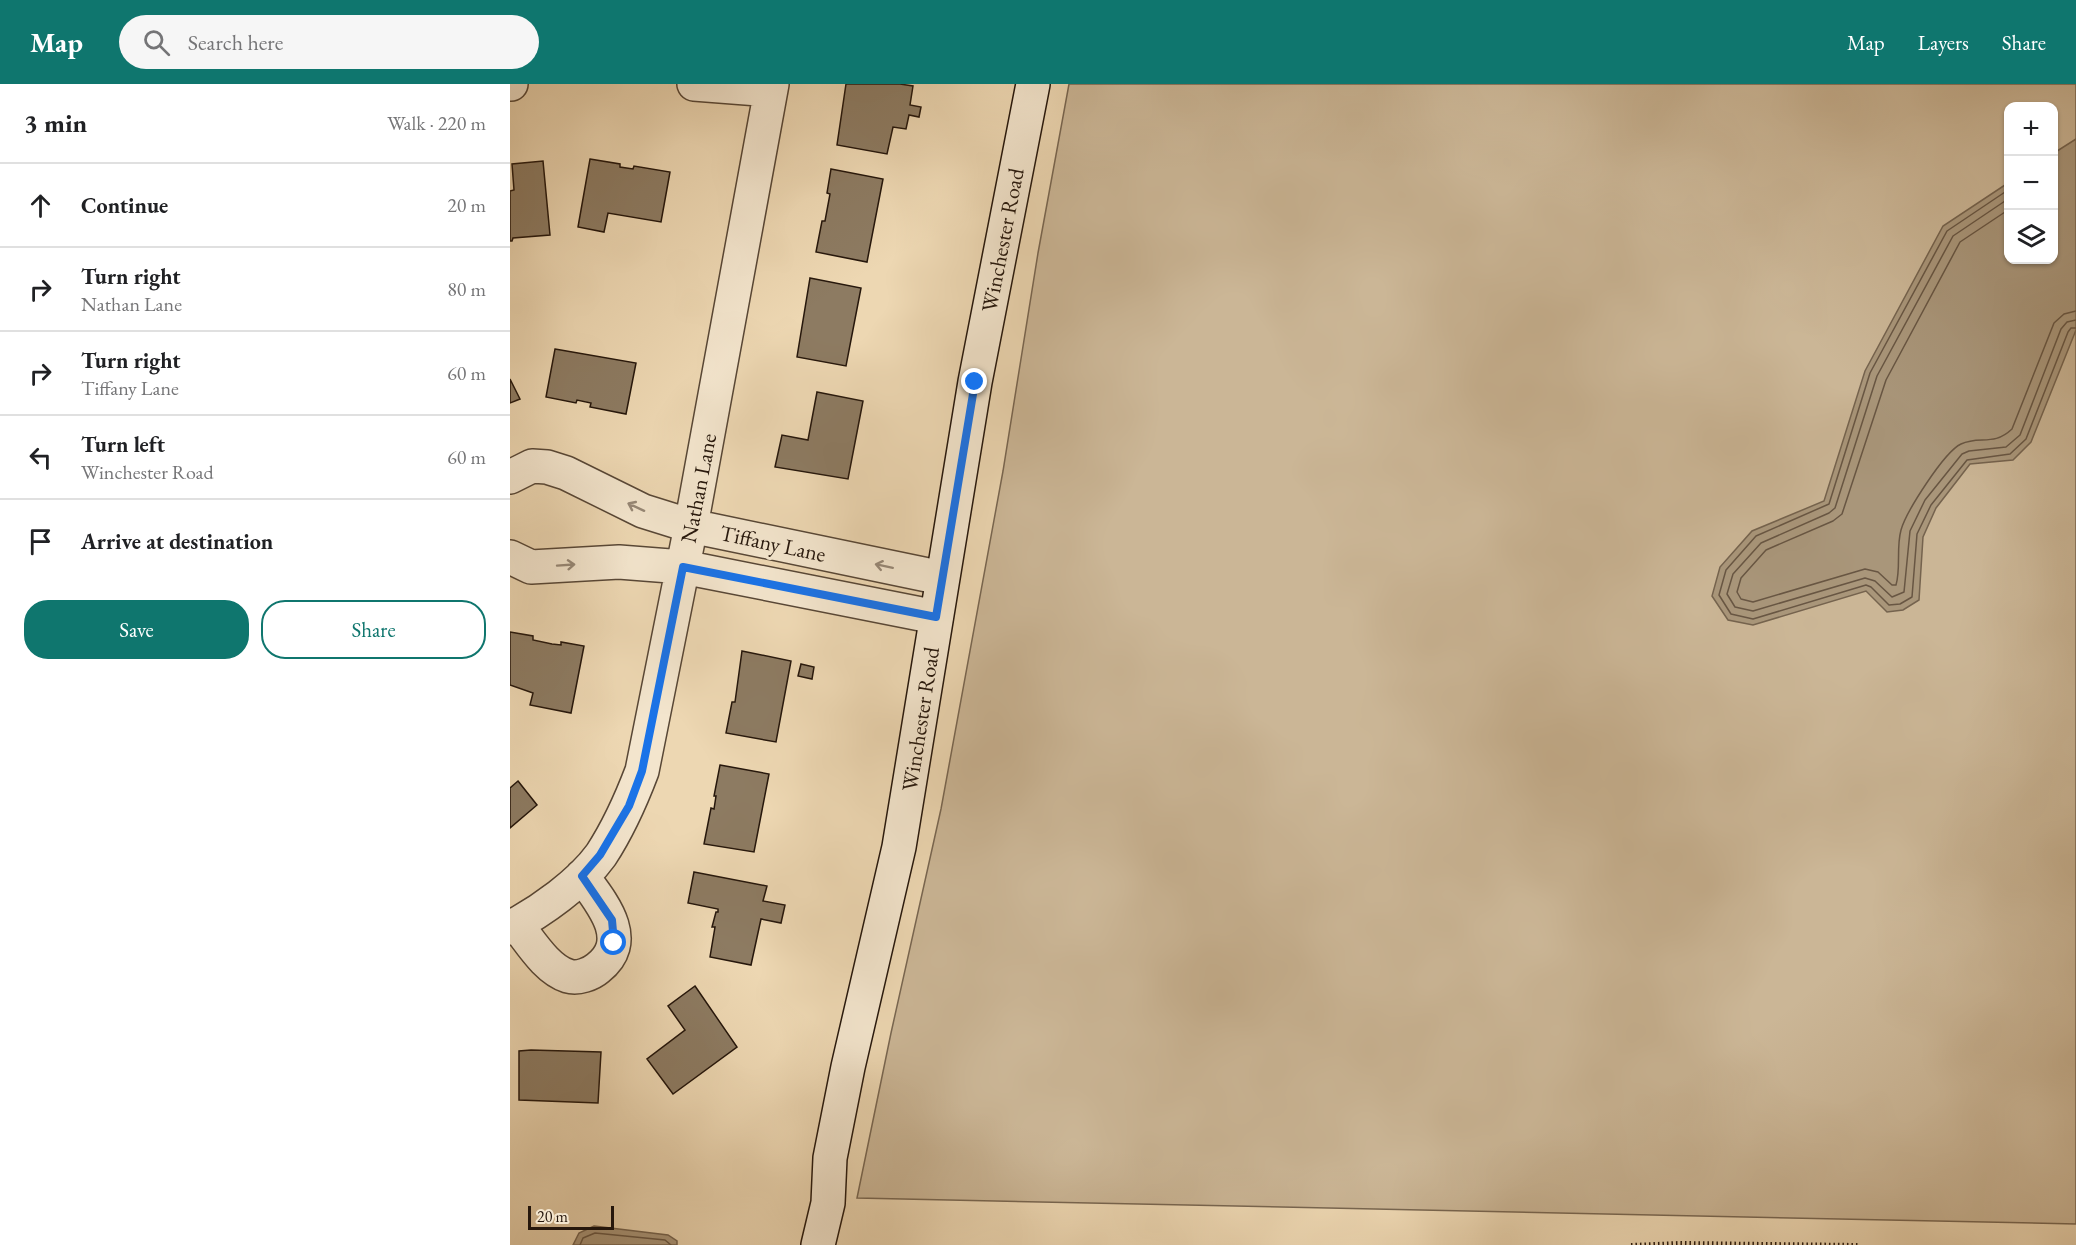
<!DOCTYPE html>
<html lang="en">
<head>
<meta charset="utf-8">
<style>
  body { margin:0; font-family:"EB Garamond",serif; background:#f6f6f6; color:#202124 }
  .controls { position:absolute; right:18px; top:18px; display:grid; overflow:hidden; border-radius:12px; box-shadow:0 2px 4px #0004 }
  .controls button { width:54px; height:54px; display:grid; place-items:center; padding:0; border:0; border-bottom:2px solid #e0e0e0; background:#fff; color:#202124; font:30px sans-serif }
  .scale { position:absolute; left:18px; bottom:15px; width:86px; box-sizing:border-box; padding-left:6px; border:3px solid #26170c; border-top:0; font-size:16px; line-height:21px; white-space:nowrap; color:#26170c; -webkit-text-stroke:4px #f3e5cd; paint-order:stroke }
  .stop { position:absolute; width:18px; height:18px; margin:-14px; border:4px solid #1a73e8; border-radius:50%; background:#fff }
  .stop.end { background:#1a73e8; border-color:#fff; box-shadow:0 2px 6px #0008 }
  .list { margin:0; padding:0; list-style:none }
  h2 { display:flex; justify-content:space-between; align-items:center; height:78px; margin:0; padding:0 24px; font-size:26px }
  h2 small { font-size:20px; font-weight:400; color:#757577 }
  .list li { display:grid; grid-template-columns:39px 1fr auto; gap:18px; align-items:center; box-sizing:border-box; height:84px; padding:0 24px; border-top:2px solid #e0e0e0 }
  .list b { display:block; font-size:22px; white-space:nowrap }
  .list p { margin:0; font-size:20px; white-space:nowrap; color:#757577 }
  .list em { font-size:20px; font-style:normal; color:#757577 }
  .actions { display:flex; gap:12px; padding:18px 24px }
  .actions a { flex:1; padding:14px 0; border:2px solid #0f766e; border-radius:24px; text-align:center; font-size:21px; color:#0f766e }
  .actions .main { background:#0f766e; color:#fff }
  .icon { flex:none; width:33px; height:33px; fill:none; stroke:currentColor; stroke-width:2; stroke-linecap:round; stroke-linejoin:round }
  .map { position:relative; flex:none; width:1566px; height:1161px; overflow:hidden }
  header { display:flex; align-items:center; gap:36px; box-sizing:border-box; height:84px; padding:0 30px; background:#0f766e; color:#fff }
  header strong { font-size:28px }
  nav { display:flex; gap:33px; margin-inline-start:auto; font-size:21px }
  .search { width:420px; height:54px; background:#f6f6f6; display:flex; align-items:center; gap:15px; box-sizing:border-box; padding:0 21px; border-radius:33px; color:#757577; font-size:22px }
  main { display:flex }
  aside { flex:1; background:#fff }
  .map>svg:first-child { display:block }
</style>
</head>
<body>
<header>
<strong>Map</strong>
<div class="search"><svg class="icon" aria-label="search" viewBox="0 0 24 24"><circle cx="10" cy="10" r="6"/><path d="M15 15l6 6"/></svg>Search here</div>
<nav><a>Map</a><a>Layers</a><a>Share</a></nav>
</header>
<main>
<aside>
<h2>3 min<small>Walk · 220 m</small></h2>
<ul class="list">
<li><svg class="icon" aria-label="ahead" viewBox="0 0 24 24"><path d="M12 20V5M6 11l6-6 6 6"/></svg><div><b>Continue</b></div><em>20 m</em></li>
<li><svg class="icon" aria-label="right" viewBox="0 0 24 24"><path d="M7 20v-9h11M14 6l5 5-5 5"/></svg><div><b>Turn right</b><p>Nathan Lane</p></div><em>80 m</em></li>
<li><svg class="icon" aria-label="right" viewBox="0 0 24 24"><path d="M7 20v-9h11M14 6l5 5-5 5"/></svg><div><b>Turn right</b><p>Tiffany Lane</p></div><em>60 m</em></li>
<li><svg class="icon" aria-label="left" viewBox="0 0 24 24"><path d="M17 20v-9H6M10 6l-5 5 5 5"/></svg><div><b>Turn left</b><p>Winchester Road</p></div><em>60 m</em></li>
<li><svg class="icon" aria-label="arrive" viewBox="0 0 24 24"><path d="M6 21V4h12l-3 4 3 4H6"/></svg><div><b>Arrive at destination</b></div></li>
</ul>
<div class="actions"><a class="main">Save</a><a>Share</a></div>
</aside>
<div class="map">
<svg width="1566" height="1161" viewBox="0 0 1566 1161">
  <rect width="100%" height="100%" fill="#edd7b2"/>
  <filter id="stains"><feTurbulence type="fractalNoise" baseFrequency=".00333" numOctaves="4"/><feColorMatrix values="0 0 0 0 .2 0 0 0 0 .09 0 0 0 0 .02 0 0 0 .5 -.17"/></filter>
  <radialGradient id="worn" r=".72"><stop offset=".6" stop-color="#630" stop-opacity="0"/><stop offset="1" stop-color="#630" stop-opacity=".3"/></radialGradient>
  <path fill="#cbb696" stroke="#786651" stroke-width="1.5" fill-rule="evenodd" d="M559,0H1566V1140L347,1114L381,949L431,725L493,387L528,169ZM1498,22H1544V176H1498Z"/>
  <path fill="#a9967a" stroke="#75634e" stroke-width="1.5" d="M1566,55V246L1521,358L1503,376L1460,380L1426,424L1413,453L1409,516L1393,526L1377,528L1356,507L1243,541L1218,536L1202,512L1210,483L1242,447L1314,417L1355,287L1433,142L1498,99V176H1544V69Z
    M84,1142L158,1151L167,1157V1161H63L69,1149Z"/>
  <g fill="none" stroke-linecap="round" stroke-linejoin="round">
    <path stroke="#685643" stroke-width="1.5" d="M1498,106L1437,147L1360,289L1319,420L1246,452L1216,486L1209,511L1221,530L1243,535L1356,501L1361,503L1379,521L1390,520L1402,513L1407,450L1421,421L1457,376L1500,370L1516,355L1558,248L1561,244H1566
      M1498,115L1443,152L1367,292L1325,424L1319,429L1251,459L1223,490L1217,510L1225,523L1243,527L1355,494L1365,497L1382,513L1394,508L1400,447L1415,416L1452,370L1459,367L1496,363L1510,351L1551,245L1557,238L1566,236
      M1498,126L1450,158L1376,296L1332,430L1323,437L1256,466L1231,494L1227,508L1231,515L1243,518L1355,485L1368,488L1382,501H1386C1391,484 1386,464 1391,446C1396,428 1434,368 1451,360C1470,351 1483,363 1502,345L1544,239L1554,230L1566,227
      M70,1161L73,1154L85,1149L155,1156L161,1161"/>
  </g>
  <path fill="#8d7b62" stroke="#26170c" stroke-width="1.5" d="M336,0H390L403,2L400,21L411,23L409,33L399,31L396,45L383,43L377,70L327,61Z
    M80,75L110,80V83L123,85L124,82L160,88L151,138L98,129L94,148L68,143Z
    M33,77L40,151L3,154L2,157H0V107L4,106L2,80Z
    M321,85L373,95L357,178L306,168L312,137H315L320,110L317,109Z
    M300,194L351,204L336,282L287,273Z
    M45,265L126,279L116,330L80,323L81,319L67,316L66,319L36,313Z
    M0,295L10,315L0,319Z
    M307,308L353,317L338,395L265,383L272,351L298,356Z
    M0,548L23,552V556L42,560L51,561V558L74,562L61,629L20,621L23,609L0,601Z
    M232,567L281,577L266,658L216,649L222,618H225Z
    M291,580L304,583L302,595L288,592Z
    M210,681L259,690L244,768L194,760L201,724L204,725L206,712H204Z
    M8,697L27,721L0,744V704Z
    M184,788L257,802L253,817L275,821L271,839L251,835L241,881L200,873L205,843H202L206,828H208V825L178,819Z
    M185,902L227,963L163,1010L137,975L175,946L158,922Z
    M21,966L91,968L88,1019L9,1016V967Z"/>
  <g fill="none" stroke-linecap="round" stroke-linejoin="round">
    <g stroke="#584736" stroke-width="36">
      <path id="minor" d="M0,0H1
        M184,0L261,6
        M0,393L22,382L37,383L56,389L133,427L181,442L432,494
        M0,473L21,483L109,478L173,483L426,533
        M6,840C20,857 36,885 58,892C68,895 81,890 88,884C124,856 91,818 72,792
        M0,844C31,827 70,800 91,771C108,745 121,716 132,687L181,442L262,0"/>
    </g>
    <g stroke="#26170c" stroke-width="36">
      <path id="secondary" d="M308,1161L318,1119L320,1074L338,983L389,763L465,298L523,0"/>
    </g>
    <path stroke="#26170c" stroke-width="4" stroke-dasharray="1.5 3" stroke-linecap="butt" d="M1121,1161L1170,1159L1349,1161"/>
    <use href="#minor" stroke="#f3e5cd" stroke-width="33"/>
    <use href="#secondary" stroke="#f3e5cd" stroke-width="33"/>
  </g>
  <defs><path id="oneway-shaft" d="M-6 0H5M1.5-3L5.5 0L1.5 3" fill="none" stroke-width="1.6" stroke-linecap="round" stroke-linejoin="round" transform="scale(1.5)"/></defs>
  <g stroke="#978876">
    <use href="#oneway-shaft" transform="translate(126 423) rotate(-155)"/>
    <use href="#oneway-shaft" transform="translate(56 481) rotate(-4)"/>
    <use href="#oneway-shaft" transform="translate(374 482) rotate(-168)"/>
  </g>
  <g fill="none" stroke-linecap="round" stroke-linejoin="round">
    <path stroke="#1a73e8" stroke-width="8" d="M104,859L102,836L72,792L90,771L119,722L132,687L173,483L426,533L465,298"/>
  </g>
  <g text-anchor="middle" stroke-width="6" stroke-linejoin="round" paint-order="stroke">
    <g font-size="22" fill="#26170c" stroke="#f3e5cd">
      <text transform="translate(492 156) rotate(-79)" y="8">Winchester Road</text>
      <text transform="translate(188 404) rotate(-79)" y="8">Nathan Lane</text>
      <text transform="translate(263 459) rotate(12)" y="8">Tiffany Lane</text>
      <text transform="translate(410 635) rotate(-81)" y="8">Winchester Road</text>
    </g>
  </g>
  <rect width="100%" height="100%" filter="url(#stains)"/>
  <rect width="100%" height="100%" fill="url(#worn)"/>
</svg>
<div class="controls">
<button>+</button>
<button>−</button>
<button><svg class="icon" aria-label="layers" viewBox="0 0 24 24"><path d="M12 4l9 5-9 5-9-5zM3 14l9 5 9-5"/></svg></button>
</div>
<div class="scale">20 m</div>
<div class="stop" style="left:104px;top:859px"></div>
<div class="stop end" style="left:465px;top:298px"></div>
</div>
</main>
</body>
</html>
